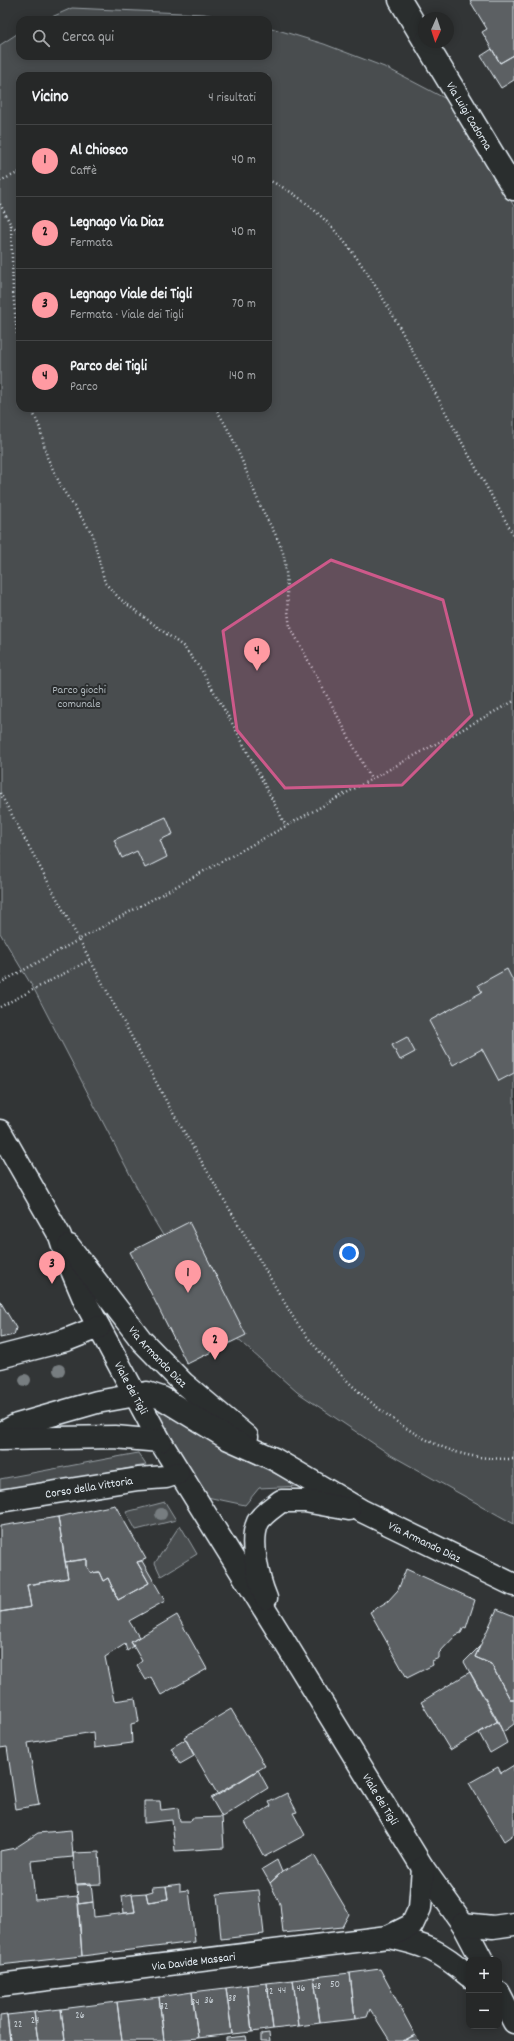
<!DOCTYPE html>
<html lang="it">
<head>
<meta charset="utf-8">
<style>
  body { margin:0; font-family:Dekko,sans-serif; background:#323434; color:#f1f3f6 }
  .controls { position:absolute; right:12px; bottom:12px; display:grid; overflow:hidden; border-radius:8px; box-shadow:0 2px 10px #0003 }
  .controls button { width:36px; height:36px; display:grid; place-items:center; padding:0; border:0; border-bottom:1px solid #424445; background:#262828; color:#f1f3f6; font:20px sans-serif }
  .compass { position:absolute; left:418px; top:12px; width:36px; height:36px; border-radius:50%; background:#262828; box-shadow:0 2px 10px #0003; rotate:183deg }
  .you { position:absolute; left:349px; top:1253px; width:14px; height:14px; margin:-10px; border:3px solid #fff; border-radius:50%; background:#1a73e8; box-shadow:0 0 0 6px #1a73e833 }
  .badge { display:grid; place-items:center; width:26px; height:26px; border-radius:50%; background:#ff9aa2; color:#111; font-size:13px; font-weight:700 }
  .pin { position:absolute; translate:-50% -33px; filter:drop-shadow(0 1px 2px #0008) }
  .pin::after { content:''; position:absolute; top:21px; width:14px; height:12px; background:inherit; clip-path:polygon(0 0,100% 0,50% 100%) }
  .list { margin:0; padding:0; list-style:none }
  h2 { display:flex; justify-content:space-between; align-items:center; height:52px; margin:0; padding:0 16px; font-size:17px }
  h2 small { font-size:13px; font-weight:400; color:#a4a6a8 }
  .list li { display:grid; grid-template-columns:26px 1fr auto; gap:12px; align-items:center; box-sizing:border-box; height:72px; padding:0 16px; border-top:1px solid #424445 }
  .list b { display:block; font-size:15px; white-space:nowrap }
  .list p { margin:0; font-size:13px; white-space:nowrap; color:#a4a6a8 }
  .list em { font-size:13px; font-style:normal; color:#a4a6a8 }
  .icon { flex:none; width:22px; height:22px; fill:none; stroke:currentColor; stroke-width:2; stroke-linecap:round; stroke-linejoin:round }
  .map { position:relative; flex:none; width:514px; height:2041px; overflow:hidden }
  .search { position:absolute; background:#262828; box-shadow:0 2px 10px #0003; left:16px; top:16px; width:256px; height:44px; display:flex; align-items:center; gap:10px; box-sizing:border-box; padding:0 14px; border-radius:12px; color:#a4a6a8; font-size:15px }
  .panel { position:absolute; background:#262828; box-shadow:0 2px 10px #0003; left:16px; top:72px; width:256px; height:340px; border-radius:12px }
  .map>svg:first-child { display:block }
</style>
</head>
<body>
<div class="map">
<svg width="514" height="2041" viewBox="0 0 514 2041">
  <rect width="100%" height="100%" fill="#323536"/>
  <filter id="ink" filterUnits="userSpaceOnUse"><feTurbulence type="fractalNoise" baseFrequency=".025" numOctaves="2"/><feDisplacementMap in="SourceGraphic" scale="8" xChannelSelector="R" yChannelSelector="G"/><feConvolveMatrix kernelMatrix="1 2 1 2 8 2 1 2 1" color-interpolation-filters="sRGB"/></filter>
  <g filter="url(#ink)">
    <path fill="#494d4f" stroke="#989fa4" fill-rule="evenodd" d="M72,8L204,14L235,20H45Z
      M268,27L324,44L387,68L450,101L514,206V1524L389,1454L297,1392L234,1336L198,1294L152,1217L35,991L0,933V45L20,32V56H268ZM20,76H268V408H20Z
      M162,1409L235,1454L300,1486L259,1488L245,1505L207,1497L158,1413Z
      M138,1453L146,1465L0,1492V1479Z
      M165,1502L176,1520L136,1530L126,1512Z
      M180,1525L197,1554L161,1576L155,1563Z"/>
    <path fill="#5c6063" stroke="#e8f1f8" d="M472,0H514V55L500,63L482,32L487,29L470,1Z
      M492,49L500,63L514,55V80L501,88L481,56Z
      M166,817L173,834L160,840L167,857L145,868L137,851L122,858L114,840Z
      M507,969L514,983V1073L499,1081L482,1049L453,1065L429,1021L482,992L478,985Z
      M407,1037L415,1052L400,1060L392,1045Z
      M189,1222L246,1335L187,1364L130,1252Z
      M0,1301L16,1328L14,1335L0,1338Z
      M115,1505L146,1559L137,1562L149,1583L118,1600L108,1578L103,1581L99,1572L91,1573L87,1567V1559L65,1562L58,1517Z
      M58,1517L68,1578L27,1585L31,1607L0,1612V1526Z
      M87,1559V1567L91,1573L99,1572L103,1581L108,1578L118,1600L149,1583L137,1562L142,1561L165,1601L129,1621L139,1637L131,1642L134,1646L127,1651L125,1644L105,1657L114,1701L135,1698L139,1722L131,1724L132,1743L94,1748L93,1732L28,1743L39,1805L16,1809L7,1747L0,1748V1612L31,1607L27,1585L68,1578L65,1562Z
      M406,1569L475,1600L466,1628L464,1627L461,1633L456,1635L439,1653V1658L432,1661L433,1665L407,1678L370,1612L388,1601L398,1590Z
      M497,1609L514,1616V1699H510L491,1664L475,1657Z
      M177,1615L207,1669L161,1695L151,1677L146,1680L137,1665L142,1661L131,1642Z
      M480,1646L475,1657L491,1664L510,1699H514V1724L503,1732L464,1662Z
      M470,1672L498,1721L450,1750L421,1702Z
      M231,1709L265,1766L218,1795L184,1737Z
      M498,1721L507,1743L490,1753L479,1733Z
      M186,1739L194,1756L180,1764L171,1748Z
      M514,1765V1834L504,1841L469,1783L498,1767L501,1773Z
      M258,1770L268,1788L222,1817L211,1798Z
      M287,1793L297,1812L293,1813L305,1835L264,1857L245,1822L271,1806L269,1802Z
      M144,1801H160L161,1810L178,1808L180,1821H191L192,1818L222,1817L224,1848L175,1851L172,1820L144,1823Z
      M71,1830L73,1857L31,1861L35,1900L78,1896L82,1956L0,1965V1851L15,1848L38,1833Z
      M99,1852L101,1884L76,1885L73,1853Z
      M314,1855L349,1914L342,1927L283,1933L280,1904L270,1883L282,1872Z
      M277,1860L282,1872L270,1883L262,1869Z
      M91,1883L93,1902L78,1904L77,1884Z
      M180,1884V1891L189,1890L195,1942L82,1956L78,1904L93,1902L94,1917L135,1912L132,1894L146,1893L148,1902L168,1899L166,1886Z
      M166,1886L168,1899L148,1902L146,1893L153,1891L152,1887Z
      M259,1890L264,1934L221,1939L217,1894Z
      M132,1894L135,1912L124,1913L122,1896Z
      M380,1969L415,2035L403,2041H390L370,2009L367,2017L355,2019L350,1973Z
      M350,1973L355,2019L320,2023L314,1977Z
      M314,1977L320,2023L299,2026L293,1980Z
      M293,1980L299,2026L273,2029L267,1983Z
      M267,1983L273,2029L252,2032L247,1985Z
      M247,1985L252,2032L232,2034L226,1988Z
      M226,1988L232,2034L198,2038L192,1992Z
      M192,1992L198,2038L164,2041L159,1997Z
      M159,1997L164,2041H122L117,2002Z
      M117,2002L122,2041H65L61,2009Z
      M61,2009L65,2041H38L34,2012Z
      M34,2012L38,2041H10L7,2015Z
      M7,2015L10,2041H0V2016Z
      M269,2033L270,2041H261V2034Z
      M415,2035L419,2041H403Z
      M246,2036L247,2041H226V2038Z"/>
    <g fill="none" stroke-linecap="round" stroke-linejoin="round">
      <g stroke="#e8f1f8" stroke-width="25">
        <g id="minor">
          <path d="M400,0L424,40"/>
          <path id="s1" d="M425,42L514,189"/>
          <path id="s2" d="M0,1131L60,1236L68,1261L85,1301L160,1441L281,1636L423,1868L463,1924L482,1960"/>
          <path id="s3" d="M69,1246L142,1341L183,1383L247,1437"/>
          <path d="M0,1357L66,1340L99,1327"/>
          <path id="s4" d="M0,1434L17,1425L97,1402L147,1393L162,1398L229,1439L274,1459L362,1511L514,1585"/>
          <path d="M0,1439L115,1437L160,1441"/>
          <path id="s5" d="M0,1501L138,1479L166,1477L178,1473"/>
          <path d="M266,1598C258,1579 249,1541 258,1522C263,1513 274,1507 281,1501H305L349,1509"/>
          <path d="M463,1924L493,1927L514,1924"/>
          <path d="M388,1937C425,1944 440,1951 469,1976"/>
          <path id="s6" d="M0,1985L388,1937L412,1925L420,1908L423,1868"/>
          <path d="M499,1993L514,2022"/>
        </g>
      </g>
      <path stroke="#e8f1f8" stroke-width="2.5" stroke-dasharray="1 3" stroke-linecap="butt" d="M268,180C347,214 391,314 431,385C458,436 486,486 514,536
        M0,181L20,172
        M0,204L11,225L20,232
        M11,225L13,291L20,365
        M31,408L40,428L47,457L63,490L92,533L105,583L120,599L184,647L202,671L236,730L286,826
        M215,408C236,438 246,474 261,507C269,525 283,543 285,563C288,584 286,604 290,626L371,779
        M0,793L170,1108L296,1322C334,1374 399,1437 463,1454C479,1458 497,1459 514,1459
        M0,983L514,701
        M0,1007L90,960"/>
      <use href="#minor" stroke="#2a2d2e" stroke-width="22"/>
    </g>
    <g fill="#777d80">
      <circle cx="59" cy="1370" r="6"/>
      <circle cx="25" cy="1380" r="6"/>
      <circle cx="161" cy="1514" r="6"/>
    </g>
  </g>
  <path fill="#cd598a" fill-opacity="0.2" stroke="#cd598a" stroke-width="3" stroke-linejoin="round" d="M331,560L443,600L472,715L402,785L285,788L237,730L223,631Z"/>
  <g text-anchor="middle" stroke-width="4" stroke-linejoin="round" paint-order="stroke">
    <g font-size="10" fill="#c5cdd3">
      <text x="335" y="1987">50</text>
      <text x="317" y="1989">48</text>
      <text x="301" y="1991">46</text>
      <text x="282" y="1993">44</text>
      <text x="269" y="1994">42</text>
      <text x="232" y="2001">38</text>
      <text x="209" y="2003">36</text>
      <text x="195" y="2005">34</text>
      <text x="164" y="2009">32</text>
      <text x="80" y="2018">26</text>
      <text x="35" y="2023">24</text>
      <text x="18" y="2027">22</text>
    </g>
    <g font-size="12" fill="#e8f1f8" stroke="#2a2d2e">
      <text dy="4" stroke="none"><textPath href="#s1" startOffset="86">Via Luigi Cadorna</textPath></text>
      <text dy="4" stroke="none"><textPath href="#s3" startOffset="142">Via Armando Diaz</textPath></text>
      <text dy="4" stroke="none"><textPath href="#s2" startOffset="289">Viale dei Tigli</textPath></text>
      <text dy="4" stroke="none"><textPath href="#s5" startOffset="90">Corso della Vittoria</textPath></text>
      <text dy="4" stroke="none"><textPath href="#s4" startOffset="469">Via Armando Diaz</textPath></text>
      <text dy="4" stroke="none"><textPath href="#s2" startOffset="770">Viale dei Tigli</textPath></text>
      <text dy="4" stroke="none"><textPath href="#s6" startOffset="195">Via Davide Massari</textPath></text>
    </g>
    <g font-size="12" fill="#b0b8bd" stroke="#2a2d2e">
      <text x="79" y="693">Parco giochi<tspan x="79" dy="14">comunale</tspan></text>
    </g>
  </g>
</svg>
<div class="controls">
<button>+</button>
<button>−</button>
</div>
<svg class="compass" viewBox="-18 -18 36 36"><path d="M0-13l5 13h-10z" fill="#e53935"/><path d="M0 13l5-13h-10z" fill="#a4a6a8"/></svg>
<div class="you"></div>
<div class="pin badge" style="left:188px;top:1293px">1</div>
<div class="pin badge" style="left:215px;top:1360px">2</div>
<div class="pin badge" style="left:52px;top:1284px">3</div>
<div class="pin badge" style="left:257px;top:671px">4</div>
<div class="search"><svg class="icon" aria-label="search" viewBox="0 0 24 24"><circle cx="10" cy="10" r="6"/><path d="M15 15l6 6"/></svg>Cerca qui</div>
<section class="panel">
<h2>Vicino<small>4 risultati</small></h2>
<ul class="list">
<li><span class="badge">1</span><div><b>Al Chiosco</b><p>Caffè</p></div><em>40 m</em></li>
<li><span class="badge">2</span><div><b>Legnago Via Diaz</b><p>Fermata</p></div><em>40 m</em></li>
<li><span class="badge">3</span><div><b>Legnago Viale dei Tigli</b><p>Fermata · Viale dei Tigli</p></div><em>70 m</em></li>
<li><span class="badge">4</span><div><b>Parco dei Tigli</b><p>Parco</p></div><em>140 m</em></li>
</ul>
</section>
</div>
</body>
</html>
